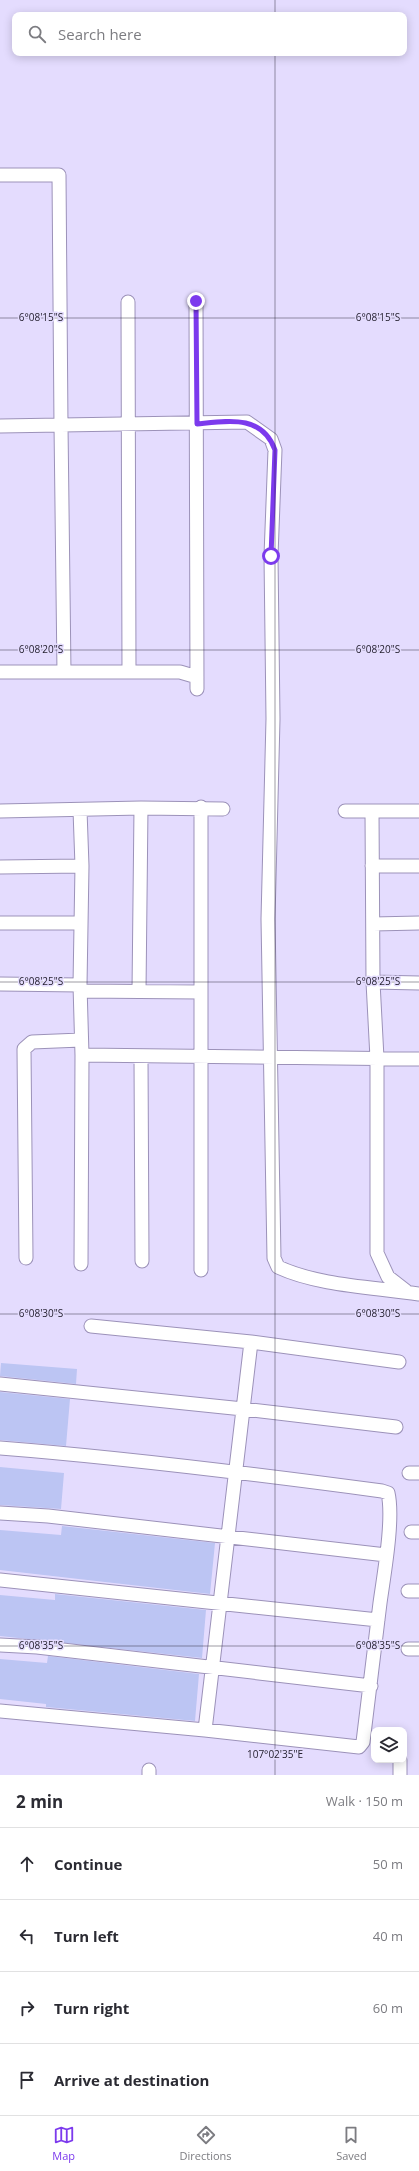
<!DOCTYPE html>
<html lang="en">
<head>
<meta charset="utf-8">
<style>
  body { margin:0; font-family:"Open Sans",sans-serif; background:#f2f2f3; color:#2b2b33 }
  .controls { position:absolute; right:12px; bottom:12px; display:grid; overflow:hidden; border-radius:8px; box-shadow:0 2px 10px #0003 }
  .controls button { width:36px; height:36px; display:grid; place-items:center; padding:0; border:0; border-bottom:1px solid #e1e1e2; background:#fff; color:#2b2b33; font:20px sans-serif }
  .stop { position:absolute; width:12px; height:12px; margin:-9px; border:3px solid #7c3aed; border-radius:50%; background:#fff }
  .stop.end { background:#7c3aed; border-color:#fff; box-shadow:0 1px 4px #0008 }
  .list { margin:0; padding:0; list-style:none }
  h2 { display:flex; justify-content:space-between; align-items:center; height:52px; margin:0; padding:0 16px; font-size:17px }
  h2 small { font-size:13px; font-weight:400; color:#7c7c81 }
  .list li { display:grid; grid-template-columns:26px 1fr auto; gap:12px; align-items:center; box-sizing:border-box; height:72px; padding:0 16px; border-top:1px solid #e1e1e2 }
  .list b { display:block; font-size:15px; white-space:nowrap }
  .list em { font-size:13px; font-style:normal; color:#7c7c81 }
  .icon { flex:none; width:22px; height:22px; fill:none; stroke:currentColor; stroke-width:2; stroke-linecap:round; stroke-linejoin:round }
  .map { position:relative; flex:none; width:419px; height:1775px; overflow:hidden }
  .search { position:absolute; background:#fff; box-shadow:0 2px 10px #0003; left:12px; right:12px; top:12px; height:44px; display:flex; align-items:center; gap:10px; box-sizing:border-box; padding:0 14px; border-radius:8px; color:#7c7c81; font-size:15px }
  .sheet { height:340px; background:#fff }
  nav { display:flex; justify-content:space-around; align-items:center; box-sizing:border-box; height:56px; border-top:1px solid #e1e1e2; background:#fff; font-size:11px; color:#7c7c81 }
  nav a { display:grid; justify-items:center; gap:2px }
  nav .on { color:#7c3aed }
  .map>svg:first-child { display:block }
</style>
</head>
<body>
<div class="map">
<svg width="419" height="1775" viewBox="0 0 419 1775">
  <rect width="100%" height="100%" fill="#e4dcfe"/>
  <path fill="#bcc5f3" d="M1,1363L77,1369L76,1384L0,1376Z
    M0,1392L70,1399L66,1446L0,1440Z
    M0,1467L64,1473L61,1509L0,1505Z
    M62,1526L215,1543L210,1594L0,1570V1530L61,1535Z
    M55,1594L206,1610L202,1658L0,1636V1595L55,1600Z
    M48,1656L199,1674L195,1721L46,1707V1704L0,1699V1659L47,1663Z"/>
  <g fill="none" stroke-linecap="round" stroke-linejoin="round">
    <g stroke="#9c92b9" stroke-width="15">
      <path id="minor" d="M0,175H59L61,425L247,422L271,439L275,450L271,556L273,719L268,919L274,1258L278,1267C319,1286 374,1287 419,1294
        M196,301L197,689
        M128,302L129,672
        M0,426L61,425L64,672
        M0,672H180L197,677
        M201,807V1270
        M80,810L82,866
        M0,811L141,808L223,809
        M345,811H419
        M372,811L373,982L377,1058V1253L388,1277L406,1291
        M372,866H419
        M0,867L82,866L80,985L82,1055
        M0,923H81
        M373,924L419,923
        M373,982L419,983
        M0,984L80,985
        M80,991L200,992
        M139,991L141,808
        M141,1057L142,1261
        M26,1258L24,1049L32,1042L81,1040
        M81,1264L82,1055L419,1059
        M91,1326L251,1342L399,1362
        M0,1384L243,1409L396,1427
        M0,1448C128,1458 255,1474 382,1491L388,1493C394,1519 384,1574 380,1603C374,1649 369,1696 363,1742L359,1747L205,1730L0,1711
        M409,1473H419
        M0,1513L48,1516L386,1555
        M411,1532H419
        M0,1580L378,1620
        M408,1591H419
        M0,1645L37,1647L371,1686
        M408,1649H419
        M205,1730L251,1342
        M400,1760V1775
        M149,1770V1775"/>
    </g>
    <use href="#minor" stroke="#fff" stroke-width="13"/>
  </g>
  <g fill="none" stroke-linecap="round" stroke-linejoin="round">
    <path stroke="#7c3aed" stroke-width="5" d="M196,301L197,424C227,421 262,414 275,450L271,556"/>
  </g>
  <path fill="none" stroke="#262231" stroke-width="1" stroke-opacity="0.45" d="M275,0V15M275,53V1775M0,318H419M0,650H419M0,982H419M0,1314H419M0,1646H419"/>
  <g font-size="10" text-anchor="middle" fill="#262231" stroke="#e4dcfe" stroke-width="3" stroke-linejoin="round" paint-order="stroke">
    <text x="41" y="321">6°08'15"S</text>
    <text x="378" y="321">6°08'15"S</text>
    <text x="41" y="653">6°08'20"S</text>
    <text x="378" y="653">6°08'20"S</text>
    <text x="41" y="985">6°08'25"S</text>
    <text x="378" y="985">6°08'25"S</text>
    <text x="41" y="1317">6°08'30"S</text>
    <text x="378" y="1317">6°08'30"S</text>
    <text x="41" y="1649">6°08'35"S</text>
    <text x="378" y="1649">6°08'35"S</text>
    <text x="275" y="1758">107°02'35"E</text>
  </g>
</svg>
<div class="controls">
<button><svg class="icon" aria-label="layers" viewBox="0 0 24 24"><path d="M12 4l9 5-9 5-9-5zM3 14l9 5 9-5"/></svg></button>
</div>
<div class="stop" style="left:271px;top:556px"></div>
<div class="stop end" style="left:196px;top:301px"></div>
<div class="search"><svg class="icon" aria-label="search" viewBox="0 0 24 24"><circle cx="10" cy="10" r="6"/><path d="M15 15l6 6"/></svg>Search here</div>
</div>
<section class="sheet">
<h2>2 min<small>Walk · 150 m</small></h2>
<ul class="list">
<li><svg class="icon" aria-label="ahead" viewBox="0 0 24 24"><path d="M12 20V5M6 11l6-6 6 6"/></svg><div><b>Continue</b></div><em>50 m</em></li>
<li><svg class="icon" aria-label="left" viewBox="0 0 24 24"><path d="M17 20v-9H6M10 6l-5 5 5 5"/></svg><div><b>Turn left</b></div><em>40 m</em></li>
<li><svg class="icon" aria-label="right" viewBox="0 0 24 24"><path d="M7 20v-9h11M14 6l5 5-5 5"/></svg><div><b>Turn right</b></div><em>60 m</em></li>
<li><svg class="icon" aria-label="arrive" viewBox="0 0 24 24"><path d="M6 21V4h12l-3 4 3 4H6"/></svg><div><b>Arrive at destination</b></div></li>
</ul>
</section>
<nav>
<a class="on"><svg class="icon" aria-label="map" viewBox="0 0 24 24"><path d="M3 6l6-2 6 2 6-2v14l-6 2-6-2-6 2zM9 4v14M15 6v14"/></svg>Map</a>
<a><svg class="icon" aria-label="directions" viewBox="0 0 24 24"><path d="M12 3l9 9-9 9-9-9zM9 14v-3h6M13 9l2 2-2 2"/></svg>Directions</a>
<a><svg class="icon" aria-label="saved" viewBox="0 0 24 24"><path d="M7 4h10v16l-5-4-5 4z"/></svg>Saved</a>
</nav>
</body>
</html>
